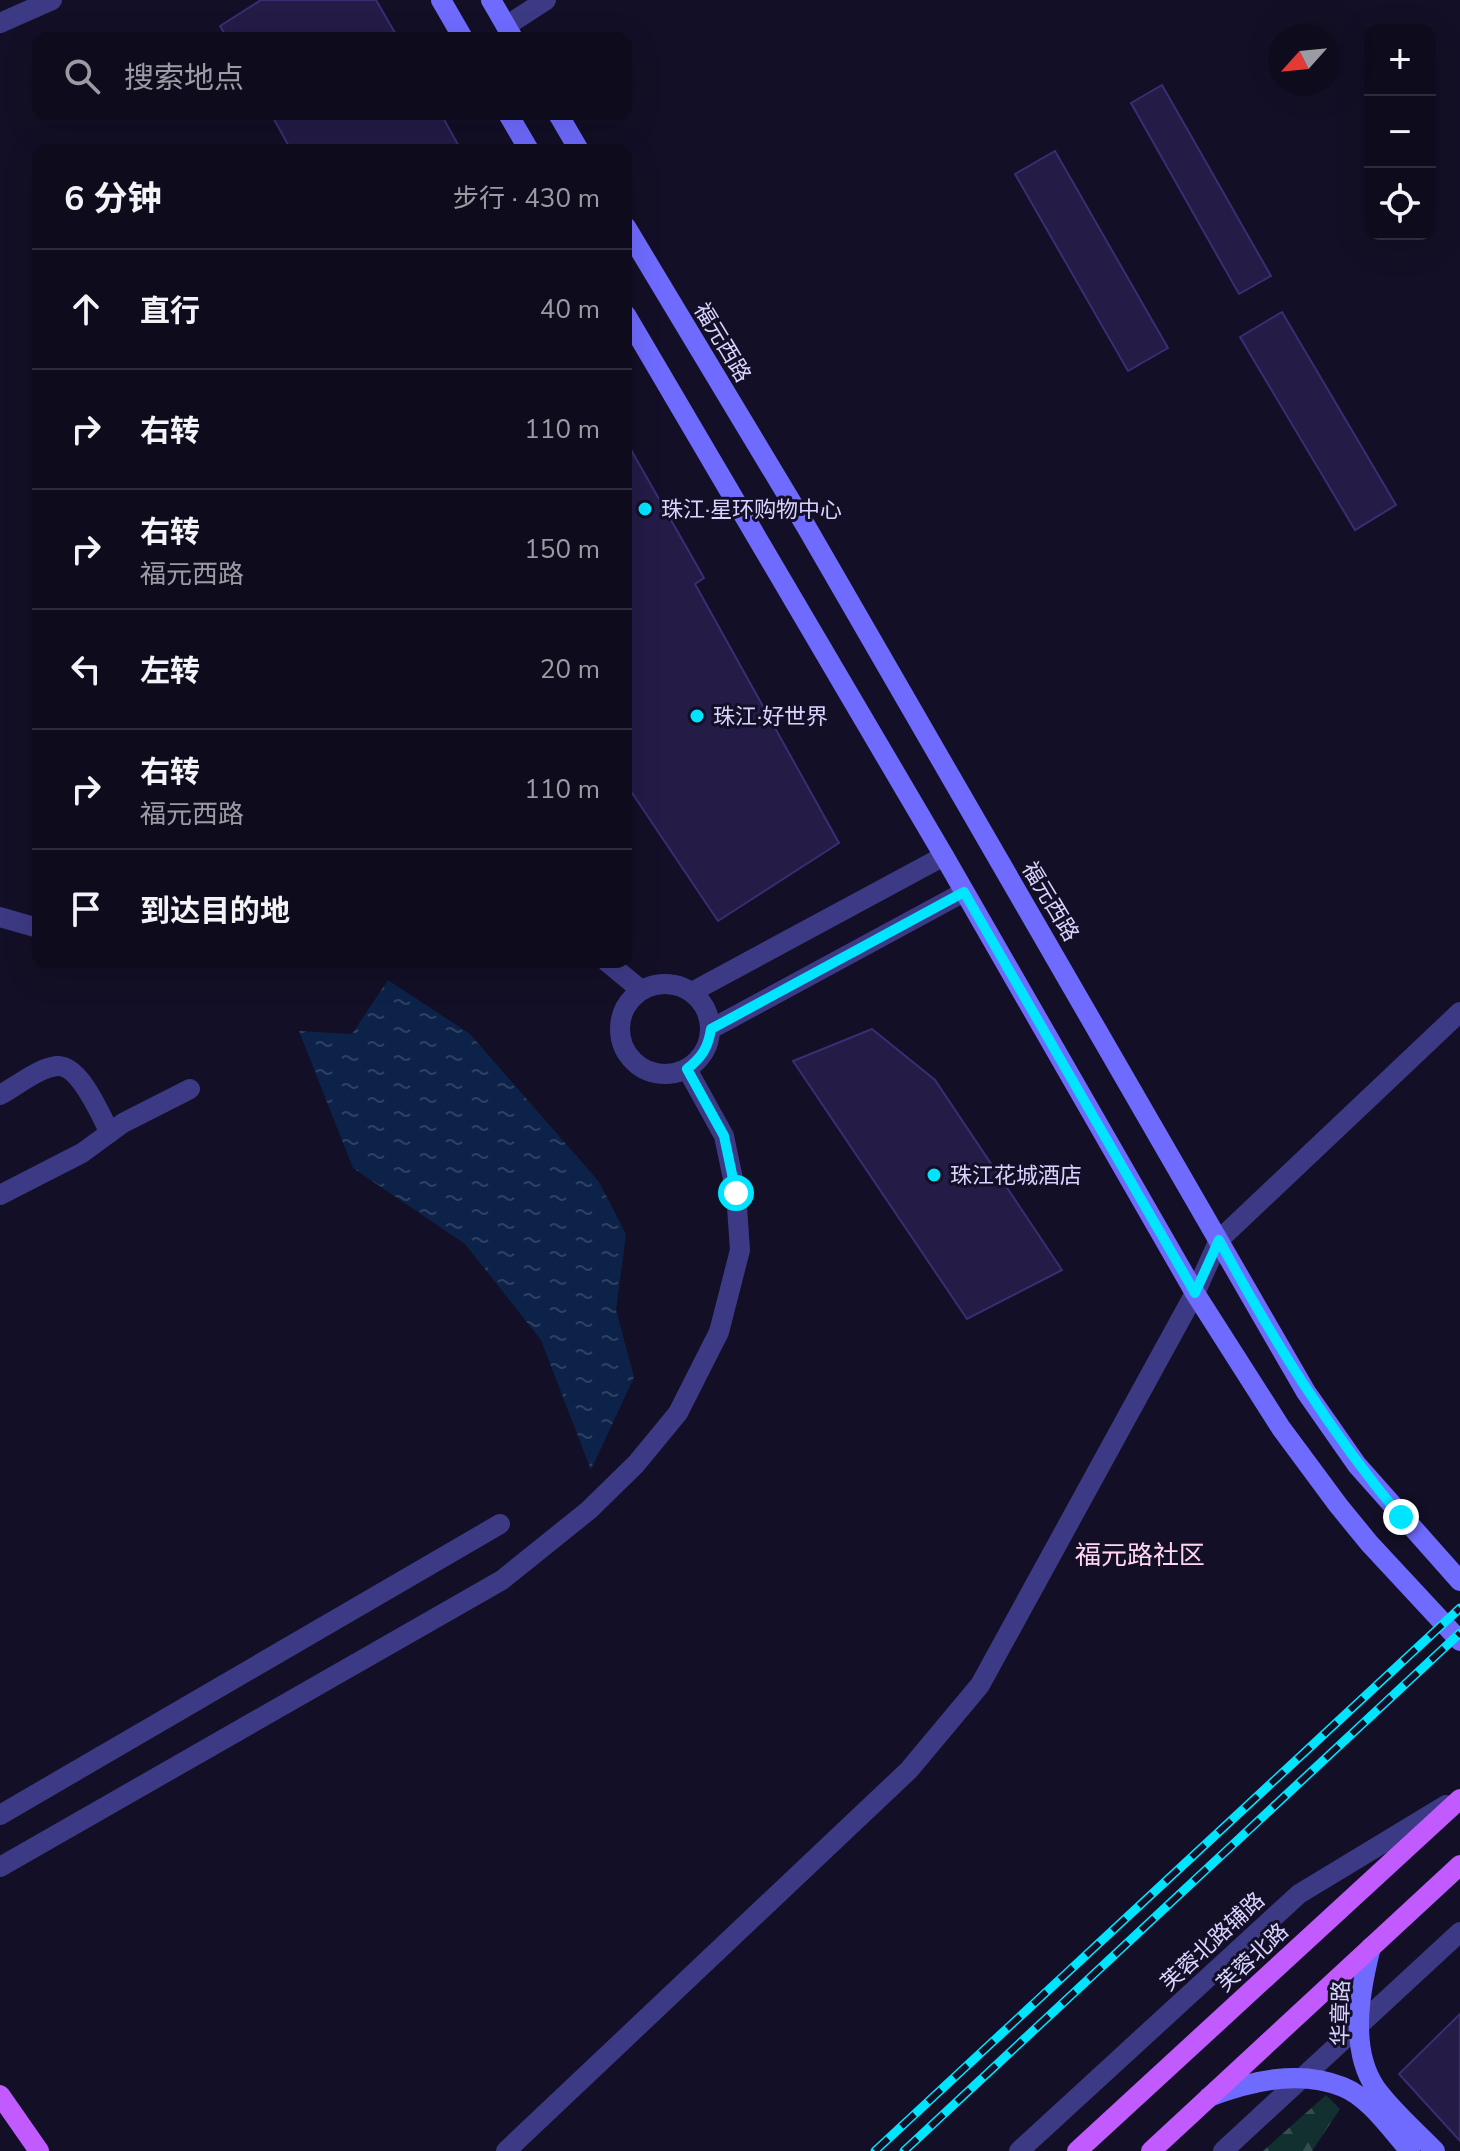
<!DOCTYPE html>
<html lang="zh">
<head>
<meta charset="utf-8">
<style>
  body { margin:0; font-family:"Nunito Sans","Noto Sans SC",sans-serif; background:#171425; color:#f1f3f6 }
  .controls { position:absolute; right:24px; top:24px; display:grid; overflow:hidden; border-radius:16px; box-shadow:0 8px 32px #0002 }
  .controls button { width:72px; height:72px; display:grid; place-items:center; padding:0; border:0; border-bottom:2px solid #2e2b3b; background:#0e0b1c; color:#f1f3f6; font:40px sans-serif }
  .compass { position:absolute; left:1268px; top:24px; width:72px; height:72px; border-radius:50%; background:#0e0b1c; box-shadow:0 8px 32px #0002; rotate:243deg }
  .stop { position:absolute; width:24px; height:24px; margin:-18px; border:6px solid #00e5ff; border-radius:50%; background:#fff }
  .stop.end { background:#00e5ff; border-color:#fff; box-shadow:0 2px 8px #0008 }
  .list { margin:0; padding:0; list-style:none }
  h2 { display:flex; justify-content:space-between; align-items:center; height:104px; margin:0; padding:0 32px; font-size:34px }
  h2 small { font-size:26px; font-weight:400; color:#9b9ba3 }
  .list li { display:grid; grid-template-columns:52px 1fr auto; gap:24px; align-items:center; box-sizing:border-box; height:120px; padding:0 32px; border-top:2px solid #2e2b3b }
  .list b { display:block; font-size:30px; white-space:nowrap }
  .list p { margin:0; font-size:26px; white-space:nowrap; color:#9b9ba3 }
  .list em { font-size:26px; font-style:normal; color:#9b9ba3 }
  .icon { flex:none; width:44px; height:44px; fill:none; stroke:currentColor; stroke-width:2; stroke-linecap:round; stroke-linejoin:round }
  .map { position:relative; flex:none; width:1460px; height:2151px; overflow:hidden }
  .search { position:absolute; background:#0e0b1c; box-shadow:0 8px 32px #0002; left:32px; top:32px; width:600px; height:88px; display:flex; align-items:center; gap:20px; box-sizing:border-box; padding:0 28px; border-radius:16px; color:#9b9ba3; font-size:30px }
  .panel { position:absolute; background:#0e0b1c; box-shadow:0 8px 32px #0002; left:32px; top:144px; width:600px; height:824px; border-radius:16px }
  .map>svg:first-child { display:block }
</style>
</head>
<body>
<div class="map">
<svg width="1460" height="2151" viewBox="0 0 1460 2151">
  <defs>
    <pattern id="forest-firs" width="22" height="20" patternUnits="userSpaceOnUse" patternTransform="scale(2)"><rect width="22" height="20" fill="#12302f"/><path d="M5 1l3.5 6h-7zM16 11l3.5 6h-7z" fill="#344d4e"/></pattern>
    <pattern id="water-ripples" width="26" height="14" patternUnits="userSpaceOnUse" patternTransform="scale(2)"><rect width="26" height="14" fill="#0c2248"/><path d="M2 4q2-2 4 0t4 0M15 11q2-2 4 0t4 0" fill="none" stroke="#2f4163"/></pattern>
  </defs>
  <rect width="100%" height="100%" fill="#130f26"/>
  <path fill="url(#forest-firs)" d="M1326,2095L1340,2109L1312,2151H1263Z"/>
  <path fill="url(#water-ripples)" d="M388,980L470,1034L599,1182L626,1234L616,1310L634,1377L591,1470L541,1340L465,1244L353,1168L299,1031L352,1034Z"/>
  <path fill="#241b47" stroke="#3b2d73" stroke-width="2" d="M261,0H376L398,38H227L220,26Z
    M1162,85L1271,276L1239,294L1131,103Z
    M271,114H441L461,150H291Z
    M1055,151L1168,348L1128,371L1015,174Z
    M1282,312L1396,505L1355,530L1240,337Z
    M626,441L704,578L695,584L839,843L718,921L626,784Z
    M872,1029L935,1080L1062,1270L967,1319L793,1061Z
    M1460,2014V2141L1399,2074Z"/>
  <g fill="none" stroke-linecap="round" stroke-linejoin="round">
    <path stroke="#3d3a85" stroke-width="20" d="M0,23L52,0
      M506,26L546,0
      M0,917L38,928
      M607,962L641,990
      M620 1029a45 45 0 1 1 90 0a45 45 0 1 1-90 0Z
      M692,992L944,856
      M711,1029L964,892
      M0,1095C17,1086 38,1068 57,1066C80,1064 101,1116 110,1133
      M0,1195L82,1153L123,1123L190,1089
      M0,1815L500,1524
      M0,1867L502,1580L589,1510L636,1464L678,1413L719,1332L740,1250L736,1193L724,1136L687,1069"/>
    <path stroke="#3d3a85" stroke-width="20" d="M506,2151L909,1770L980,1685L1195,1293L1219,1240L1460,1012
      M1019,2151L1299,1894L1446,1805
      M1223,2151L1460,1932"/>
    <path stroke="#6f6bff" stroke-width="20" d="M441,0L463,38
      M491,0L513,38
      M508,114L529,150
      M558,114L579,150
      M626,227L807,528L1306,1392L1357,1465L1460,1581
      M626,315L944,856L1195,1293L1281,1428L1338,1505L1369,1543L1460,1641
      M1371,1947C1360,1990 1349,2048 1375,2087C1391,2110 1416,2131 1435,2151
      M1209,2097C1250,2081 1299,2069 1343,2087C1370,2098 1391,2130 1410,2151"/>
    <path stroke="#c25bff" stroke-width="20" d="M0,2095L39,2151
      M1077,2151L1460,1799
      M1151,2151L1460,1865"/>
    <g stroke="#00e5ff" stroke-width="9">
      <path id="rail" d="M875,2151L1460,1608
        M904,2151L1460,1633"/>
    </g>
    <use href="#rail" stroke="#130f26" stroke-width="6" stroke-dasharray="18" stroke-linecap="butt"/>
  </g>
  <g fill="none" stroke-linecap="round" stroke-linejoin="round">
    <path stroke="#00e5ff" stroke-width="10" d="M736,1193L724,1136L687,1069C702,1057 708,1048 711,1029L964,892L1195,1293L1219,1240C1272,1338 1329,1431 1401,1517"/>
  </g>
  <g fill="#00e5ff" stroke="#130f26" stroke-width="3">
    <circle cx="645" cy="509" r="8"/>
    <circle cx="697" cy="716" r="8"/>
    <circle cx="934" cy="1175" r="8"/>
  </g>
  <g text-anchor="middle" stroke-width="6" stroke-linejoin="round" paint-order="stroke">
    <g font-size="22" fill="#d9d4ff" stroke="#130f26">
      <text transform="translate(723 342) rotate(59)" y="8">福元西路</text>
      <text transform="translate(1051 901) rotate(59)" y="8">福元西路</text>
      <text transform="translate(1212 1941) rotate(-43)" y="8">芙蓉北路辅路</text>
      <text transform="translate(1252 1957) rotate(-43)" y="8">芙蓉北路</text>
      <text transform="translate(1340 2013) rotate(-89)" y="8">华章路</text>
    </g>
    <g font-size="22" fill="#d9d4ff" stroke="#130f26" text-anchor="start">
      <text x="661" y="517">珠江·星环购物中心</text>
      <text x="713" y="724">珠江·好世界</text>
      <text x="950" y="1183">珠江花城酒店</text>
    </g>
    <g font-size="26" fill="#ffd6f0" stroke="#130f26">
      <text x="1140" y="1564">福元路社区</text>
    </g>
  </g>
</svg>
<div class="controls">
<button>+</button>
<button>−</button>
<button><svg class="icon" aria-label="locate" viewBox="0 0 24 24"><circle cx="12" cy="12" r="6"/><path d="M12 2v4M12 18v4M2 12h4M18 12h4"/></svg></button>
</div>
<svg class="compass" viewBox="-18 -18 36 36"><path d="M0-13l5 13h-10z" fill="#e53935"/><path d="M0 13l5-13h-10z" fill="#9b9ba3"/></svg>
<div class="stop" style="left:736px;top:1193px"></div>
<div class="stop end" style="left:1401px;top:1517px"></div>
<div class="search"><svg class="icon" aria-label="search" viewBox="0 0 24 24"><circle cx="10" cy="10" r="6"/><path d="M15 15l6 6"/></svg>搜索地点</div>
<section class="panel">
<h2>6 分钟<small>步行 · 430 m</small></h2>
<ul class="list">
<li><svg class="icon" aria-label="ahead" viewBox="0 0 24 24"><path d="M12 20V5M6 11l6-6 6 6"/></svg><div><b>直行</b></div><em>40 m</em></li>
<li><svg class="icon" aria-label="right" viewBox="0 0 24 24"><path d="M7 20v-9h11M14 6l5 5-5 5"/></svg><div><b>右转</b></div><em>110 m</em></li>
<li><svg class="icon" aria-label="right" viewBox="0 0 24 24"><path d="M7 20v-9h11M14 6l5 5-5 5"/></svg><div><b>右转</b><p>福元西路</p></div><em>150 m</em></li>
<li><svg class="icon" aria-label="left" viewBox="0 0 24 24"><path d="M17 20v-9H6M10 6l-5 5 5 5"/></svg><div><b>左转</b></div><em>20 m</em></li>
<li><svg class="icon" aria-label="right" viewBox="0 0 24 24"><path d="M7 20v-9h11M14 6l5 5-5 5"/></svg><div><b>右转</b><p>福元西路</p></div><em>110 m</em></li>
<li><svg class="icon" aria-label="arrive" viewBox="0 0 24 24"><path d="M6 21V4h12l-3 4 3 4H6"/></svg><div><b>到达目的地</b></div></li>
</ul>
</section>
</div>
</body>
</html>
